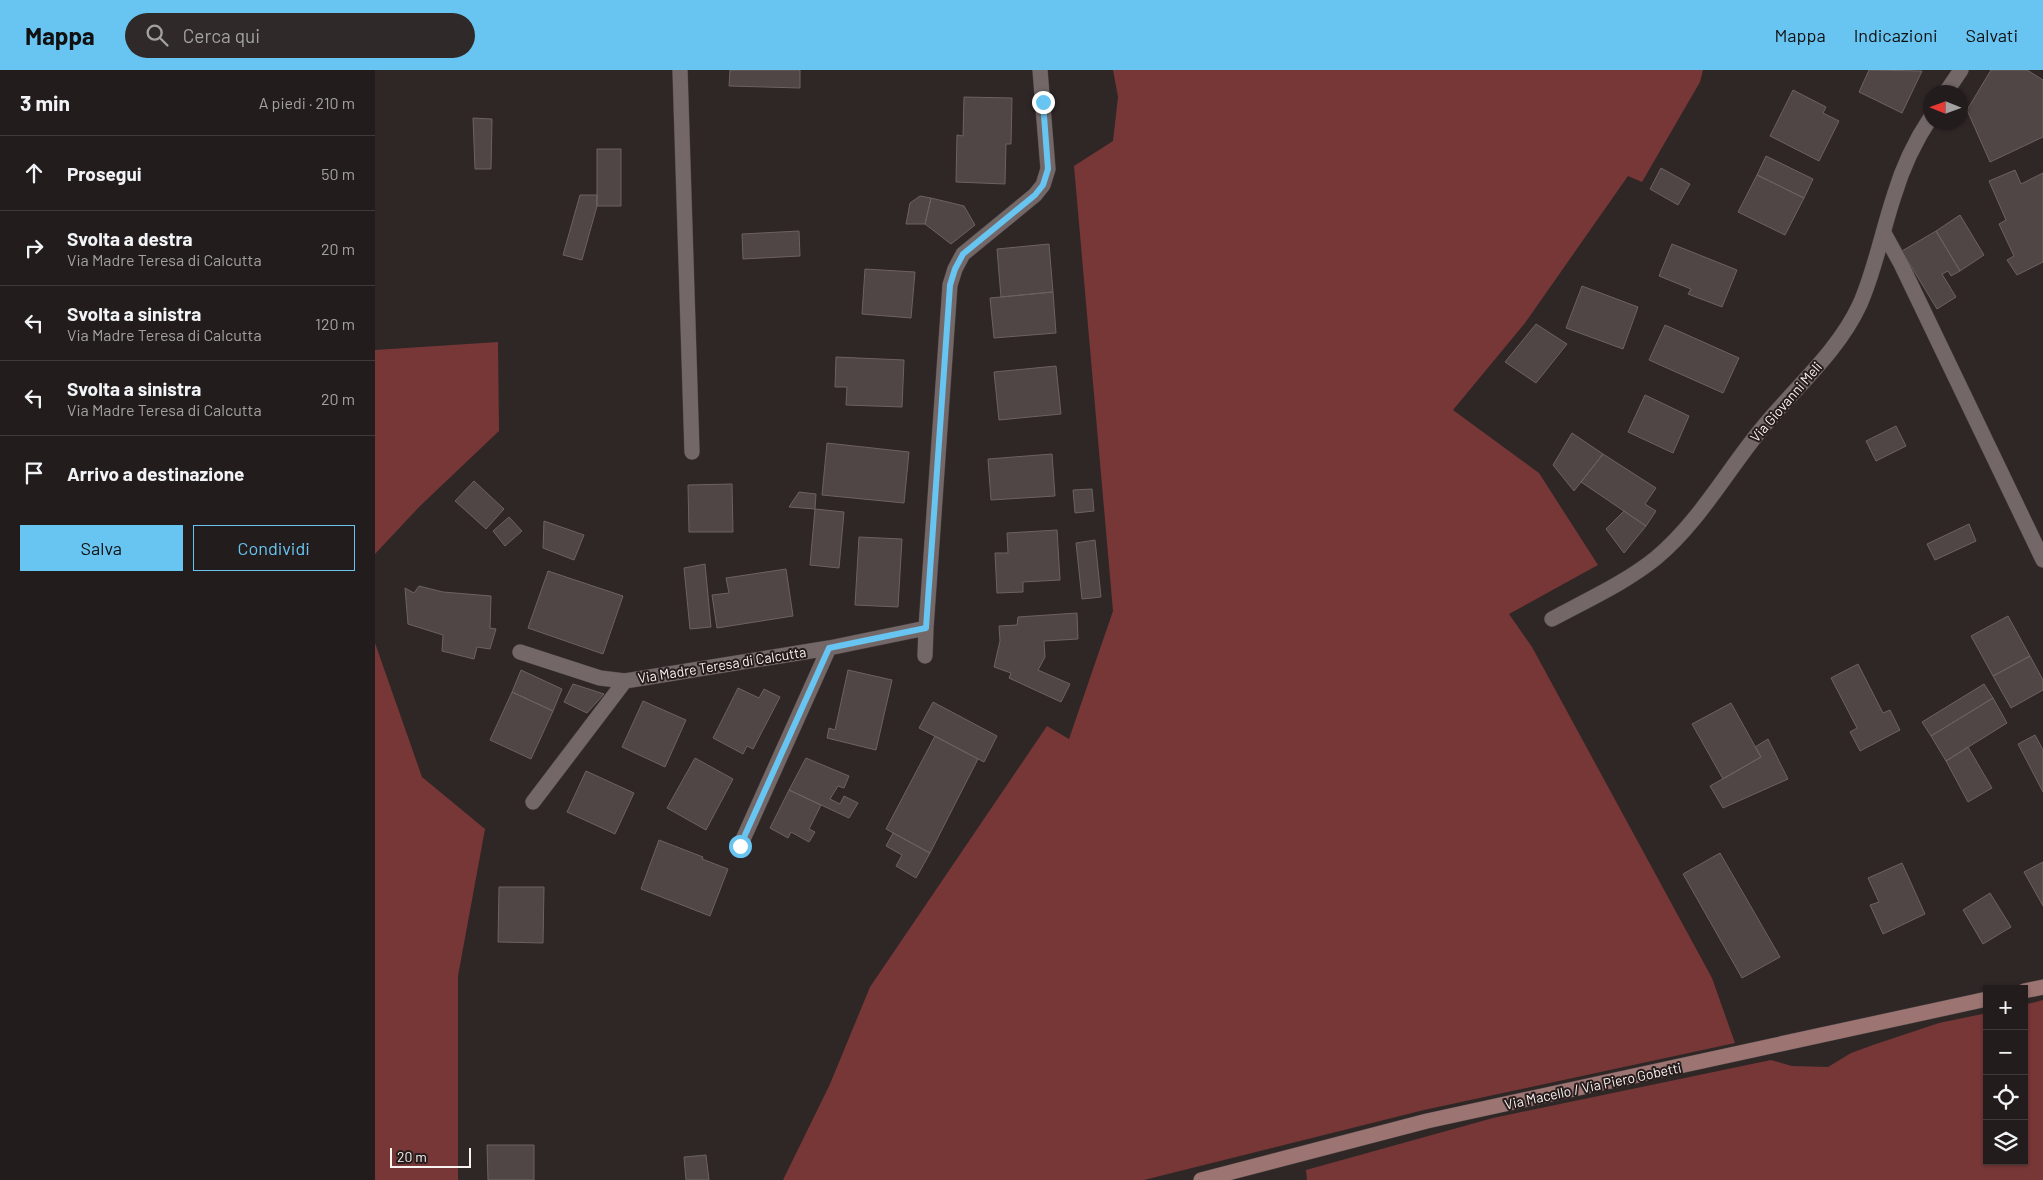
<!DOCTYPE html>
<html lang="it">
<head>
<meta charset="utf-8">
<style>
  body { margin:0; font-family:Barlow,sans-serif; background:#2f2929; color:#f1f3f6 }
  .controls { position:absolute; right:15px; bottom:15px; display:grid; overflow:hidden; border-radius:0px; box-shadow:0 1px 4px #0004 }
  .controls button { width:45px; height:45px; display:grid; place-items:center; padding:0; border:0; border-bottom:1px solid #403a3b; background:#231c1c; color:#f1f3f6; font:25px sans-serif }
  .compass { position:absolute; left:1548px; top:15px; width:45px; height:45px; border-radius:50%; background:#231c1c; box-shadow:0 1px 4px #0004; rotate:271deg }
  .scale { position:absolute; left:15px; bottom:12px; width:81px; box-sizing:border-box; padding-left:5px; border:2px solid #f8f2f1; border-top:0; font-size:14px; line-height:18px; white-space:nowrap; color:#f8f2f1; -webkit-text-stroke:4px #261c1c; paint-order:stroke }
  .stop { position:absolute; width:15px; height:15px; margin:-11px; border:4px solid #68c4f0; border-radius:50%; background:#fff }
  .stop.end { background:#68c4f0; border-color:#fff; box-shadow:0 1px 5px #0008 }
  .list { margin:0; padding:0; list-style:none }
  h2 { display:flex; justify-content:space-between; align-items:center; height:65px; margin:0; padding:0 20px; font-size:21px }
  h2 small { font-size:16px; font-weight:400; color:#a3a1a3 }
  .list li { display:grid; grid-template-columns:32px 1fr auto; gap:15px; align-items:center; box-sizing:border-box; height:75px; padding:0 20px; border-top:1px solid #403a3b }
  .list b { display:block; font-size:19px; white-space:nowrap }
  .list p { margin:0; font-size:16px; white-space:nowrap; color:#a3a1a3 }
  .list em { font-size:16px; font-style:normal; color:#a3a1a3 }
  .actions { display:flex; gap:10px; padding:15px 20px }
  .actions a { flex:1; padding:11px 0; border:1px solid #68c4f0; border-radius:0px; text-align:center; font-size:18px; color:#68c4f0 }
  .actions .main { background:#68c4f0; color:#111 }
  .icon { flex:none; width:28px; height:28px; fill:none; stroke:currentColor; stroke-width:2; stroke-linecap:round; stroke-linejoin:round }
  .map { position:relative; flex:none; width:1668px; height:1110px; overflow:hidden }
  header { display:flex; align-items:center; gap:30px; box-sizing:border-box; height:70px; padding:0 25px; background:#68c4f0; color:#111 }
  header strong { font-size:24px }
  nav { display:flex; gap:28px; margin-inline-start:auto; font-size:18px }
  .search { width:350px; height:45px; background:#2f2929; display:flex; align-items:center; gap:12px; box-sizing:border-box; padding:0 18px; border-radius:28px; color:#a3a1a3; font-size:19px }
  main { display:flex }
  aside { flex:1; background:#231c1c }
  .map>svg:first-child { display:block }
</style>
</head>
<body>
<header>
<strong>Mappa</strong>
<div class="search"><svg class="icon" aria-label="search" viewBox="0 0 24 24"><circle cx="10" cy="10" r="6"/><path d="M15 15l6 6"/></svg>Cerca qui</div>
<nav><a>Mappa</a><a>Indicazioni</a><a>Salvati</a></nav>
</header>
<main>
<aside>
<h2>3 min<small>A piedi · 210 m</small></h2>
<ul class="list">
<li><svg class="icon" aria-label="ahead" viewBox="0 0 24 24"><path d="M12 20V5M6 11l6-6 6 6"/></svg><div><b>Prosegui</b></div><em>50 m</em></li>
<li><svg class="icon" aria-label="right" viewBox="0 0 24 24"><path d="M7 20v-9h11M14 6l5 5-5 5"/></svg><div><b>Svolta a destra</b><p>Via Madre Teresa di Calcutta</p></div><em>20 m</em></li>
<li><svg class="icon" aria-label="left" viewBox="0 0 24 24"><path d="M17 20v-9H6M10 6l-5 5 5 5"/></svg><div><b>Svolta a sinistra</b><p>Via Madre Teresa di Calcutta</p></div><em>120 m</em></li>
<li><svg class="icon" aria-label="left" viewBox="0 0 24 24"><path d="M17 20v-9H6M10 6l-5 5 5 5"/></svg><div><b>Svolta a sinistra</b><p>Via Madre Teresa di Calcutta</p></div><em>20 m</em></li>
<li><svg class="icon" aria-label="arrive" viewBox="0 0 24 24"><path d="M6 21V4h12l-3 4 3 4H6"/></svg><div><b>Arrivo a destinazione</b></div></li>
</ul>
<div class="actions"><a class="main">Salva</a><a>Condividi</a></div>
</aside>
<div class="map">
<svg width="1668" height="1110" viewBox="0 0 1668 1110">
  <rect width="100%" height="100%" fill="#2f2626"/>
  <path fill="#773737" d="M738,0H1328L1325,12L1267,112L1253,106L1150,253L1078,340L1164,403L1223,495L1134,544L1157,577L1337,908L1360,973L1049,1040L769,1110H408L455,1014L495,917L672,656L694,669L738,541L699,96L738,71L743,27Z
    M123,272L124,361L45,436L0,484V280Z
    M0,573L47,707L110,759L83,906V1110H0Z
    M1668,930V1110H932L931,1100L1118,1048L1396,990L1417,996L1453,997L1476,983L1498,975L1564,953L1612,943V1091H1649V935Z"/>
  <path fill="#504645" stroke="#6d6261" d="M355,0H425V18L354,16Z
    M1494,0L1547,1L1527,43L1484,22Z
    M1616,0H1652L1668,10V67L1615,92L1592,40Z
    M1418,20L1451,37L1448,43L1464,51L1444,91L1395,66Z
    M589,27L637,28L636,74H631L630,114L581,112L582,65L588,66Z
    M98,48L117,49L116,99H100Z
    M222,79H246V136H222Z
    M1391,86L1438,109L1429,128L1382,105Z
    M1286,98L1315,114L1303,135L1275,119Z
    M1640,100L1646,114L1668,103V192L1642,205L1632,190L1639,186L1624,154L1631,150L1614,111Z
    M1382,105L1429,128L1410,165L1363,142Z
    M205,125H222V136L207,190L188,185Z
    M545,126L556,128L550,154H531L535,133Z
    M556,128L589,136L600,155L576,174L550,154Z
    M1585,145L1609,185L1585,201L1561,161Z
    M424,161L425,186L368,189L367,164Z
    M1561,161L1585,201L1576,206L1573,201L1567,204L1581,227L1562,239L1527,181Z
    M674,174L678,222L626,227L622,179Z
    M1297,174L1362,200L1347,237L1313,224L1316,219L1284,206Z
    M490,199L540,202L536,248L487,244Z
    M1207,216L1263,237L1248,279L1191,258Z
    M678,222L681,263L619,268L615,228Z
    M1161,254L1192,274L1161,313L1130,292Z
    M1290,255L1364,288L1348,323L1274,290Z
    M461,287L529,290L527,337L471,335L472,317H460Z
    M681,296L686,344L624,350L619,302Z
    M1270,325L1314,346L1298,383L1253,362Z
    M1521,356L1531,376L1501,391L1491,371Z
    M1197,363L1228,384L1199,421L1178,395Z
    M452,373L534,382L529,433L447,425Z
    M677,384L680,426L616,430L613,389Z
    M1228,384L1281,418L1270,434L1281,441L1271,456L1206,412Z
    M99,411L129,439L111,459L80,431Z
    M357,414L358,462H314L313,415Z
    M717,419L719,441L700,443L698,420Z
    M424,422L441,424L440,439L414,437Z
    M440,439L469,442L464,498L435,495Z
    M1249,441L1271,456L1249,483L1231,459Z
    M134,447L147,461L130,476L118,461Z
    M169,451L209,465L199,490L168,478Z
    M1594,454L1601,471L1560,490L1552,474Z
    M682,460L685,510L648,512V522L622,523L620,483H633L632,463Z
    M484,467L527,469L523,537L480,535Z
    M720,470L726,527L707,529L701,473Z
    M330,494L336,557L315,559L309,498Z
    M411,499L418,546L342,558L337,525L354,523L351,508Z
    M173,501L248,526L228,584L153,558Z
    M44,516L68,522L116,526L115,558L121,559L115,579L102,577L99,589L67,581L68,565L33,554L30,518L39,523Z
    M702,543L703,569L669,571L670,587L663,600L695,614L686,632L634,608L636,603L619,597L625,571L624,556L642,555L643,547Z
    M1633,546L1655,586L1618,606L1596,566Z
    M1655,586L1668,610V620L1636,638L1618,606Z
    M1483,594L1508,643L1515,640L1525,660L1485,681L1475,662L1482,658L1456,608Z
    M146,600L187,619L178,641L137,622Z
    M473,600L517,610L501,680L452,668L454,658L460,660Z
    M198,614L229,624L212,643L189,632Z
    M1609,614L1618,628L1556,666L1547,652Z
    M363,618L384,628L389,619L405,627L378,679L372,676L368,684L338,668Z
    M137,622L178,641L156,689L115,670Z
    M1618,628L1632,653L1571,691L1556,666Z
    M268,631L311,650L290,697L247,677Z
    M558,632L622,666L609,692L544,658Z
    M1356,633L1386,687L1348,709L1317,654Z
    M1660,665L1668,680V722L1643,674Z
    M560,666L603,689L555,783L511,759Z
    M1393,669L1413,709L1348,738L1335,716L1386,687L1380,677Z
    M1593,677L1617,718L1593,732L1571,691Z
    M320,688L358,709L331,760L292,738Z
    M431,688L474,706L469,718L463,716L455,729L465,734L469,726L483,733L474,748L414,720Z
    M211,701L259,723L240,764L192,742Z
    M414,720L446,735L434,759L440,762L434,772L416,762L413,768L395,758Z
    M518,763L555,783L541,808L521,796L527,785L511,776Z
    M284,770L328,787L327,789L353,799L335,846L266,819Z
    M1345,783L1405,887L1367,908L1308,804Z
    M1668,792V836L1649,802Z
    M1527,793L1550,844L1508,864L1495,835L1504,832L1493,808Z
    M124,817H169L168,873L123,872Z
    M1615,823L1636,857L1608,874L1588,840Z
    M112,1075H159V1110H113Z
    M331,1085L334,1110H311L309,1087Z"/>
  <g fill="none" stroke-linecap="round" stroke-linejoin="round">
    <g stroke="#484141" stroke-width="16">
      <path id="lane" d="M305,0L317,382
        M1509,163L1526,194L1668,490"/>
    </g>
    <g stroke="#484141" stroke-width="16">
      <path id="street" d="M1571,22L1586,0
        M1177,549C1212,530 1250,513 1281,488C1323,453 1350,404 1384,362C1417,320 1462,284 1485,234C1500,200 1507,162 1519,126C1527,99 1540,71 1556,47
        M145,582L225,608L250,611L454,578L551,558L575,215L580,199L588,184L660,125L668,115L673,99L665,0
        M550,586L551,558
        M158,732L250,611
        M365,776L454,578"/>
    </g>
    <g stroke="#484141" stroke-width="16">
      <path id="secondary" d="M1649,921L1668,917
        M826,1110L1052,1051L1612,929"/>
    </g>
    <use href="#lane" stroke="#736867" stroke-width="15"/>
    <use href="#street" stroke="#736867" stroke-width="15"/>
    <use href="#secondary" stroke="#9c7573" stroke-width="15"/>
  </g>
  <g fill="none" stroke-linecap="round" stroke-linejoin="round">
    <path stroke="#68c4f0" stroke-width="6" d="M365,776L454,578L551,558L575,215L580,199L588,184L660,125L668,115L673,99L668,32"/>
  </g>
  <g text-anchor="middle" stroke-width="4" stroke-linejoin="round" paint-order="stroke">
    <g font-size="14" fill="#f8f2f1" stroke="#261c1c">
      <text transform="translate(1411 332) rotate(-49)" y="5">Via Giovanni Meli</text>
      <text transform="translate(347 595) rotate(-9)" y="5">Via Madre Teresa di Calcutta</text>
      <text transform="translate(1218 1016) rotate(-12)" y="5">Via Macello / Via Piero Gobetti</text>
    </g>
  </g>
</svg>
<div class="controls">
<button>+</button>
<button>−</button>
<button><svg class="icon" aria-label="locate" viewBox="0 0 24 24"><circle cx="12" cy="12" r="6"/><path d="M12 2v4M12 18v4M2 12h4M18 12h4"/></svg></button>
<button><svg class="icon" aria-label="layers" viewBox="0 0 24 24"><path d="M12 4l9 5-9 5-9-5zM3 14l9 5 9-5"/></svg></button>
</div>
<svg class="compass" viewBox="-18 -18 36 36"><path d="M0-13l5 13h-10z" fill="#e53935"/><path d="M0 13l5-13h-10z" fill="#a3a1a3"/></svg>
<div class="scale">20 m</div>
<div class="stop" style="left:365px;top:776px"></div>
<div class="stop end" style="left:668px;top:32px"></div>
</div>
</main>
</body>
</html>
